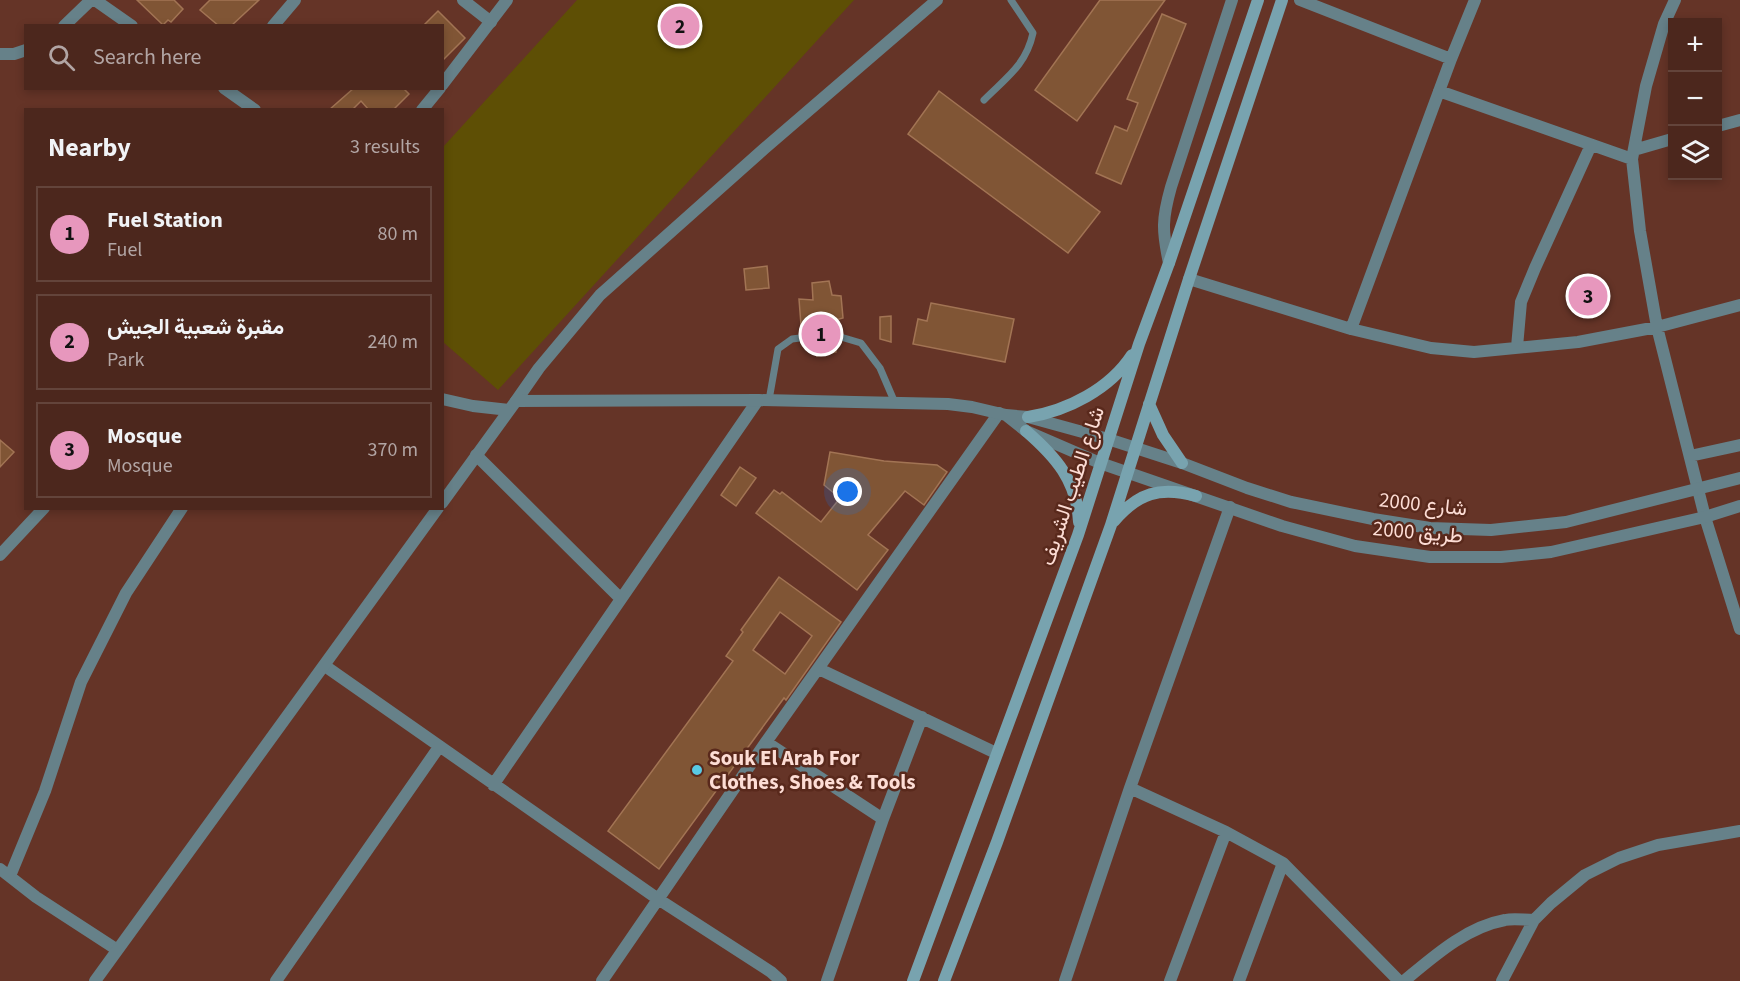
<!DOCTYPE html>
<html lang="en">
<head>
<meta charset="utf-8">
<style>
  body { margin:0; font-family:"Source Sans 3",Vazirmatn,sans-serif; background:#56332a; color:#f1f3f6 }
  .controls { position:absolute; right:18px; top:18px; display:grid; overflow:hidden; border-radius:0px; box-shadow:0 3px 9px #0003 }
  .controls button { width:54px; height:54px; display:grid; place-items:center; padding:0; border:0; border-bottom:2px solid #63443b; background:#4c271d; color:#f1f3f6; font:30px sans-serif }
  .you { position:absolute; left:848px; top:492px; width:21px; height:21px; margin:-15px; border:4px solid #fff; border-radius:50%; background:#1a73e8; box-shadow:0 0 0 9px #1a73e833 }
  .badge { display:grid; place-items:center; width:39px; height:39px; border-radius:50%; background:#e797bd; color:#111; font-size:20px; font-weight:700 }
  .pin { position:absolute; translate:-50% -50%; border:3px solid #fff; box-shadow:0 2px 6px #0006 }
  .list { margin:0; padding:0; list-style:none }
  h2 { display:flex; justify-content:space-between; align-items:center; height:78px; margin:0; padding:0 24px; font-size:26px }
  h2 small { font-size:20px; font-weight:400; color:#b2a5a4 }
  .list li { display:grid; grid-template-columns:39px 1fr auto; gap:18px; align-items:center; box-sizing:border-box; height:96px; margin:0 12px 12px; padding:0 12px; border:2px solid #63443b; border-radius:0px }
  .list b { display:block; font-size:22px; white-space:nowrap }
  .list p { margin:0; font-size:20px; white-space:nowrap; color:#b2a5a4 }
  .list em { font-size:20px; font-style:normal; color:#b2a5a4 }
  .icon { flex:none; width:33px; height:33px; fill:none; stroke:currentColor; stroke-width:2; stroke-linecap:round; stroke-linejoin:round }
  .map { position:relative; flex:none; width:1740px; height:981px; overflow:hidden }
  .search { position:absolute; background:#4c271d; box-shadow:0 3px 9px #0003; left:24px; top:24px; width:420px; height:66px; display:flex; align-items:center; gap:15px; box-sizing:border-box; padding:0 21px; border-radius:0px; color:#b2a5a4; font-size:22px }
  .panel { position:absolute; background:#4c271d; box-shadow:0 3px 9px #0003; left:24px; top:108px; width:420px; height:402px; border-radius:0px }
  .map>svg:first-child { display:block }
</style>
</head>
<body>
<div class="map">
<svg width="1740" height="981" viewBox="0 0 1740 981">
  <rect width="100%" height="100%" fill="#653427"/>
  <path fill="#5e4f05" d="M577,0H854L498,390L443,342V147Z"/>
  <path fill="#805535" stroke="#a27454" stroke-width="1.5" fill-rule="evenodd" d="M137,0H174L183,9L171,22L168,20L163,25Z
    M210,0H259L231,26H219L200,10Z
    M1100,0H1165L1077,121L1035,90Z
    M438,11L465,38L442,61V26H423Z
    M1162,14L1186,24L1121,184L1096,173L1115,126L1127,131L1138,103L1127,99Z
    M354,88H403L409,94L393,110H369L361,101L352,110H329Z
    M939,91L1100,212L1068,253L908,134Z
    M767,266L769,288L746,290L744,269Z
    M829,281L832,295L841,296L843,318L832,321L833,330L829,334L830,338L834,341L836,352L817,356L816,342L820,339V335L815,330L814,324L801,325L799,299L813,300L812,283Z
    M931,303L1014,319L1005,362L913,344L918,319L927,321Z
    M891,316V342L880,339V317Z
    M0,440L14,452L0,467Z
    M830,452L884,461L937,465L947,472L924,505L905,491L868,535L888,550L857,590L756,513L774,490L780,494L782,492L821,522L840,498L824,485Z
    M740,467L756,478L736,506L721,495Z
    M779,577L841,622L786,700L784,698L659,869L608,831L733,661L726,656L743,632L741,630ZM780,612L812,636L785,674L753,650Z"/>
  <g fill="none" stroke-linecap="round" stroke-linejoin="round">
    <path stroke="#668189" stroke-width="7" d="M984,100C1007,77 1026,65 1033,33L1011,0
      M834,335L861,343L880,368L895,403
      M769,400L778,349L792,339L815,336"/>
    <path stroke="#668189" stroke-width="12" d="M95,0L132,26
      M463,0L491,22
      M1300,0L1451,59
      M1675,0L1664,24L1646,86L1632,159L1640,231L1657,327L1705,517L1740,629
      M64,26L91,0
      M273,26L295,0
      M0,54H14L26,50
      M224,88L255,110
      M1439,91L1632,159
      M1718,126L1740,120
      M1634,150L1672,139
      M1169,263C1162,230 1162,219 1171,187L1232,0
      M1189,279L1351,329L1431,348L1474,352L1578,342L1657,327L1740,305
      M1351,329L1451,59L1475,0
      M1517,347L1521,302L1535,268L1591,145
      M516,401L539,368L600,295L765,148L937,0
      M476,455L621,599
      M1690,456L1740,445
      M0,555L44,508
      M325,666L658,899L771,972L781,981
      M819,669L996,753
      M766,742L883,819
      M493,785L758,400
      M1130,788L1226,832L1170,981
      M1226,832L1283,863L1239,981
      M1283,863L1399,981
      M0,869L36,897L116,949
      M10,876L45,791L81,682L126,593L182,508
      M276,981L439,747
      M602,981L766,742L999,413
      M827,981L883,819L922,717
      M1065,981L1130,788L1230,507
      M1404,981C1433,957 1466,927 1505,920C1514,918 1524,920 1534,920
      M1502,981L1534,920L1551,903L1585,875L1619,858L1658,845L1740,831"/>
    <path stroke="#668189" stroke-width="12" d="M442,85L507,0
      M422,110L440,88
      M442,399L473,406L509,410
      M1006,415L1026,431L1100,463L1282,526L1355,546L1430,557H1501L1551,552L1705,517L1740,506
      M442,503L516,401L758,400L948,404L972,407L1006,415L1028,417L1108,439L1182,463L1247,488L1291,502L1373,519L1430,528L1491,530L1566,522L1740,478
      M95,981L438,508"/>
    <path stroke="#78a3af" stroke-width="12" d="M1149,404L1163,435L1182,463
      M1028,417C1067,411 1110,389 1132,355
      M1026,431C1056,457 1077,481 1079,522
      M1114,521C1138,493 1160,486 1196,496
      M913,981L1078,535L1139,344L1169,263L1258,0
      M944,981L997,842L1111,525L1189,279L1282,0"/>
  </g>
  <circle fill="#58c9e4" stroke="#59291c" stroke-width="2" cx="697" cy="770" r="6"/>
  <g text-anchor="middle" stroke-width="5" stroke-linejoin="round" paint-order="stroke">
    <g font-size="21" fill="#fdddd5" stroke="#59291c">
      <text transform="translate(1072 486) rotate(-72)" y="7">شارع الطيب الشريف</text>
      <text transform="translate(1423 504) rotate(6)" y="7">شارع 2000</text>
      <text transform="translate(1418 532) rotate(5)" y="7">طريق 2000</text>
    </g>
    <g font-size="21" font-weight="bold" fill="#fdddd5" stroke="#59291c" text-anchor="start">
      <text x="709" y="765">Souk El Arab For<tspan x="709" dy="24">Clothes, Shoes &amp; Tools</tspan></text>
    </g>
  </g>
</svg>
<div class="controls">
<button>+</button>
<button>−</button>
<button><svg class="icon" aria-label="layers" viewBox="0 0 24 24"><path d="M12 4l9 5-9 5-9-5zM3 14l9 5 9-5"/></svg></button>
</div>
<div class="you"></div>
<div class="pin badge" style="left:821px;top:334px">1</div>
<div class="pin badge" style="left:680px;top:26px">2</div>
<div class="pin badge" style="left:1588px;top:296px">3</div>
<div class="search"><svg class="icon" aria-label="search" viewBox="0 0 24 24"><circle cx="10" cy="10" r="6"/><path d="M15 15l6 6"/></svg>Search here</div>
<section class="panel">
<h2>Nearby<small>3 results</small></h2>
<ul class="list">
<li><span class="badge">1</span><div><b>Fuel Station</b><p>Fuel</p></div><em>80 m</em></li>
<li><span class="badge">2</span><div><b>مقبرة شعبية الجيش</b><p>Park</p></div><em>240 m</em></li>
<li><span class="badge">3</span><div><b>Mosque</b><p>Mosque</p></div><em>370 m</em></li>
</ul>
</section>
</div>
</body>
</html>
